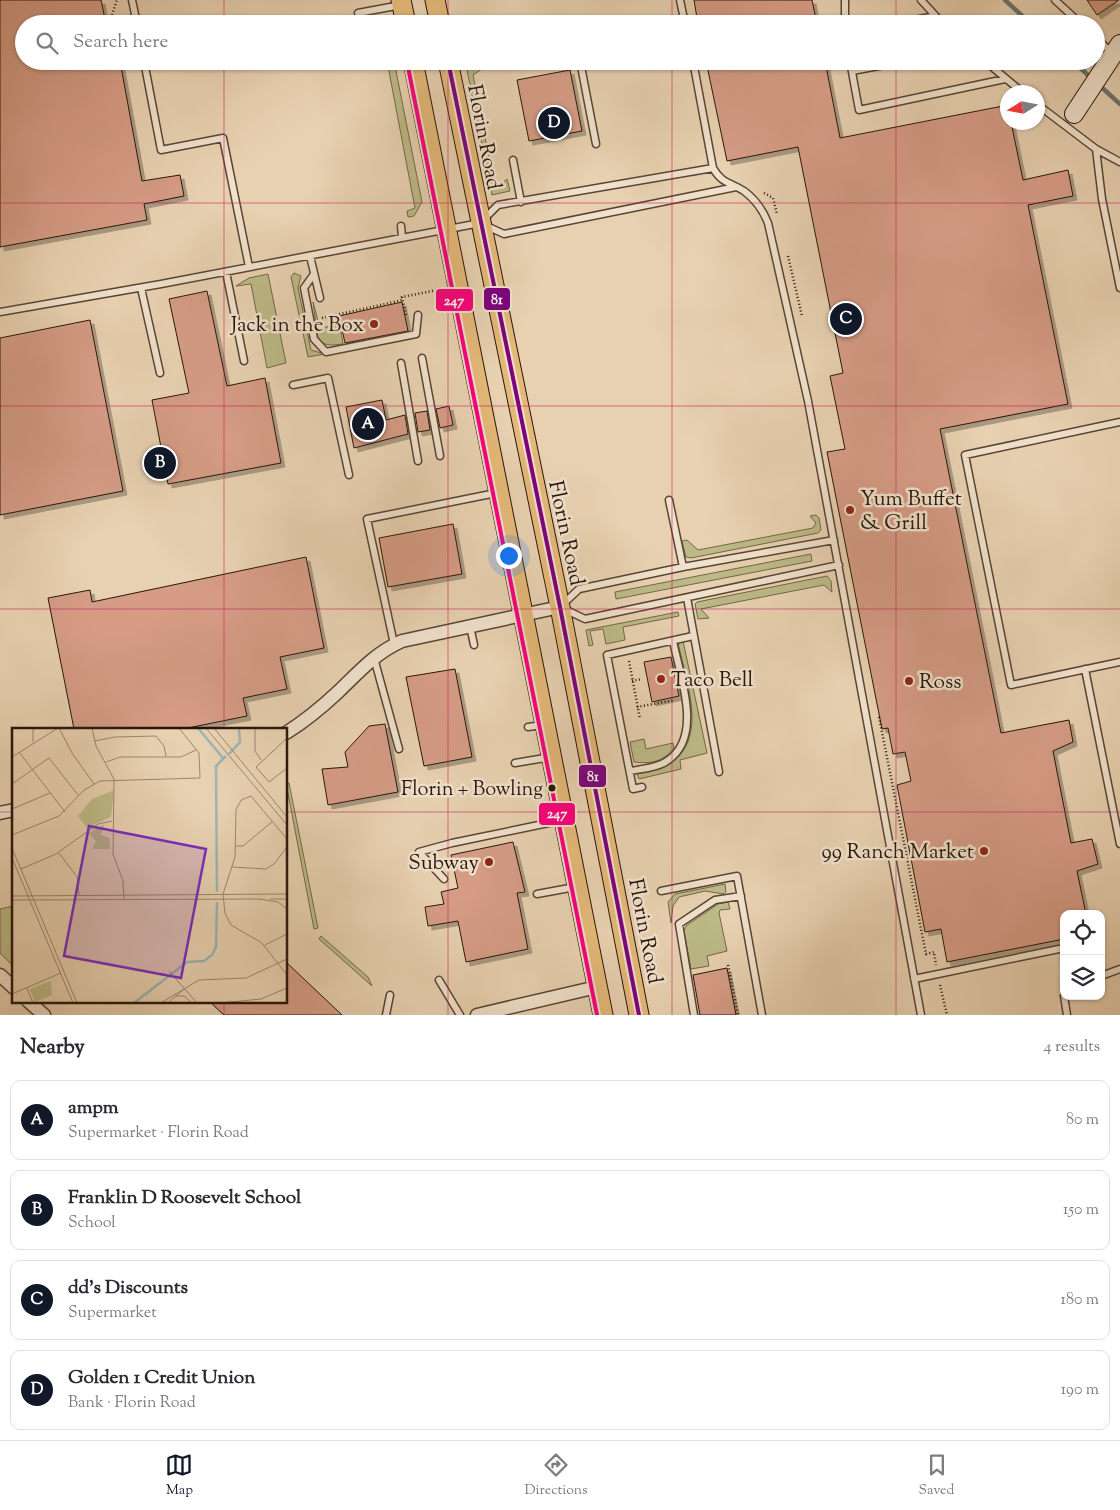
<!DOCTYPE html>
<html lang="en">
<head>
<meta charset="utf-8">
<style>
  body { margin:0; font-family:"Sorts Mill Goudy",serif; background:#f7f7f7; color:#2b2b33 }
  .controls { position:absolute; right:15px; bottom:15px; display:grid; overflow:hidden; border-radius:10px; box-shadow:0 1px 4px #0004 }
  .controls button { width:45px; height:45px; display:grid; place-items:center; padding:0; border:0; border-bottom:1px solid #e1e1e2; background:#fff; color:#2b2b33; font:25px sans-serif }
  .compass { position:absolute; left:1000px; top:85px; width:45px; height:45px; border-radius:50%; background:#fff; box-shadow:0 1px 4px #0004; rotate:259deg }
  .you { position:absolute; left:508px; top:555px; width:18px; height:18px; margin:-12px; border:4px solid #fff; border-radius:50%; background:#1a73e8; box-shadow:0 0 0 8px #1a73e833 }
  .badge { display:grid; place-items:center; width:32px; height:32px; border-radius:50%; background:#111827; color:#fff; font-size:16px; font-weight:700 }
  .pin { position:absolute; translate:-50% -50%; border:2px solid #fff; box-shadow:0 1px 5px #0006 }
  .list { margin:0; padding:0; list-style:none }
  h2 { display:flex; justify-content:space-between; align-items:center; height:65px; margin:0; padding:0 20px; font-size:21px }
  h2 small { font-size:16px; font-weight:400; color:#7c7c81 }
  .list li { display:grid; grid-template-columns:32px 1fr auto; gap:15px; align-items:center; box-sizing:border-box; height:80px; margin:0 10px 10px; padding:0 10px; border:1px solid #e1e1e2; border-radius:10px }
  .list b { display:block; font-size:19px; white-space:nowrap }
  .list p { margin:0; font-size:16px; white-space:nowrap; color:#7c7c81 }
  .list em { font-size:16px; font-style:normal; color:#7c7c81 }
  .icon { flex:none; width:28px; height:28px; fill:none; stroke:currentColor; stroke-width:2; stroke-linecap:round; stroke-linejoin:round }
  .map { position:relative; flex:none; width:1120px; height:1015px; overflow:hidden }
  .search { position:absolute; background:#fff; box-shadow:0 1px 4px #0004; left:15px; right:15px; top:15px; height:55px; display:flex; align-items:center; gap:12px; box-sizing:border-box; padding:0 18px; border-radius:28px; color:#7c7c81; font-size:19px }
  .sheet { height:425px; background:#fff }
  nav { display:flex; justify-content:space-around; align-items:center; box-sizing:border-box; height:70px; border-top:1px solid #e1e1e2; background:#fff; font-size:14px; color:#7c7c81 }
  nav a { display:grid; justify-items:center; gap:2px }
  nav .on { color:#111827 }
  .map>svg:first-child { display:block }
</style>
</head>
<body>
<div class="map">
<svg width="1120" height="1015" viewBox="0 0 1120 1015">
  <defs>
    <filter id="shadow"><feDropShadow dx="4" dy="4" stdDeviation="0" flood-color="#0004"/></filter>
  </defs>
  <rect width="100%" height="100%" fill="#e8d1b1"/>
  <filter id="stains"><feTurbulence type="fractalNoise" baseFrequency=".004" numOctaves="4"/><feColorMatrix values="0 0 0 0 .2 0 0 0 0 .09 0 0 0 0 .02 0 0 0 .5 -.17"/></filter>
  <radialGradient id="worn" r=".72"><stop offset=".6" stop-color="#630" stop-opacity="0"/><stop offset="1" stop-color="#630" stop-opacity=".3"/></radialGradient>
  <path fill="#bcba87" stroke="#726849" d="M387,61H394L422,202L414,216L408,217L407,211L415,208Z
    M485,61L486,66L473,75L495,189L507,179L510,191L492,195L466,65Z
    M294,273L301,276L298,288L311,350L325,354L308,357L291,277Z
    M268,274L286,363L267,368L251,284L236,286L249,278Z
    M313,302L320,328L333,326L331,317L340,325L343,344C333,345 325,347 318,339Z
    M816,515L819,518L821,530L818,533L691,558L686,557L682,541L687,540L698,550L813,528L816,523L810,516Z
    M811,554L812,561L616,599L615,592Z
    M827,576L831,581L832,592L824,585L701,609L709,618L698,619L695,604L697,602Z
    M678,612L679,616L623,627L625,640L606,644L603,629L590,631L593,645L589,646L586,630Z
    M683,641L707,753L680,760L681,769L639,779L637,774C647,772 658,770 667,765C711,741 685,680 678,642Z
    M644,739L646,749L673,743L674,748C663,762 651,764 634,762L630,742Z
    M286,783H289L318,928L314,929Z
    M725,884L726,892L723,894L705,891L679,897L673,906L671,923L668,902L675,894Z
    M728,902L730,909L720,910L719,913L727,951L707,956L709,966L691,969L684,931L686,926L718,904Z
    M14,906V967L0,953V909Z
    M321,936L368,977L372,986L319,939Z"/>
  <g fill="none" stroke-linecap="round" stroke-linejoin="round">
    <path stroke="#6d7571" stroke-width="4.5" d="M1005,0L1031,24
      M1073,61L1092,79
      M1098,84L1120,104"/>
  </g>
  <path fill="#d69c86" stroke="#29160b" filter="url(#shadow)" d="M0,0H101L106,24H24V61H120L142,181L180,175L184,196L144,204L147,220L0,247Z
    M694,0H812L817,24H698Z
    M1087,0H1119L1097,15Z
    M706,61H825L840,138L1008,105V122H1011L1023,180L1068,170L1073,196L1028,205L1068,404L940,429L1001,733L1069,720L1073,742L1053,751L1071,843L1092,839L1098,864L1077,871L1086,914H1064V939L947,962L941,929L925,932L897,785L911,781L905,752L893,754L888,728L882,729L827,452L845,449L830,376L843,373L798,147L727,161Z
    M570,70L582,131L529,141L517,80Z
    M207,291L227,386L265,378L281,463L168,484L152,400L189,393L169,299Z
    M402,302L408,331L345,343L339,316Z
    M90,320L123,491L0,515V338Z
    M382,400L386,420L405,415L408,434L354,448L346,407Z
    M449,406L453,425L440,428L436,409Z
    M427,411L430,430L418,432L415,413Z
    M453,524L462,574L388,587L379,538Z
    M306,557L324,648L280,657L287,689L243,698L247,716L183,729H74L48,598L90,590L92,602Z
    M671,657L679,696L652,702L644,662Z
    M455,669L472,757L424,766L406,677Z
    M385,724L398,792L328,805L322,769L348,767L345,752L369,726Z
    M513,842L525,892L517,893L528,949L466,962L458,921L428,926L425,907L444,904L441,892L458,888L451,855Z
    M286,962L342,1015H224L209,1001H286Z
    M727,968L736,1015H700L693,975Z"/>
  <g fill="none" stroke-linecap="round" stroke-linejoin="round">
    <g stroke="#594534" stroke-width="9">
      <path id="lane" d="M132,0L137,24
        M680,0L685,24
        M921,0L943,24
        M1055,0L1081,24
        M358,13L401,5
        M845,24V0
        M894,24L935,16
        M1096,38L1112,53
        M144,61L161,150L223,138L249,267
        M580,61L596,144
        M693,61L713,168C722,184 730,182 744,191C756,200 763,210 768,223L808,401L921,1015
        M850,61L859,110L1005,79
        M985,61L1022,92
        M852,71L906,61
        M1038,105L1096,149L1102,199L1120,288
        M1096,149L1120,162
        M513,160L521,202
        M484,219L498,205L713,168
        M401,226L402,237
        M310,256L320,298
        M226,272L244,361
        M314,274L304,288L314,339L326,352L416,334L418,315
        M141,288L160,373
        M0,312L161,284L480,223L504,234L736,187
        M422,358L440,456
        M401,363L418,461
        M293,385L328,378L349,475
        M1120,422L965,455L1011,685L1120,662
        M669,500L683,567
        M834,540L683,567L579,589L560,607L585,619L839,565
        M687,598L719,772
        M470,626L474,645
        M394,644L367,519L496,493
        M374,658L399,749
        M1085,669L1120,844
        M528,727L543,725
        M515,763L551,757
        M630,771C641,769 657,768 667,761C704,737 680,676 673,641
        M642,787L633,789L607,655L693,636
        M444,879L419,852L452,843L563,820
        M661,891L737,876L762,1015
        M537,894L575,887
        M1101,976L1120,969
        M914,979L1064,948
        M439,980L460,1015
        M1064,996L1067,1015
        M386,1015L390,995
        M694,1015L679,924L715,900L741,896"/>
    </g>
    <g stroke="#594534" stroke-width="15">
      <path id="street" d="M286,733C305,721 322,707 338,692C359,672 375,653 402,641L560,607
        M0,813L14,810
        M0,975L14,988
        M28,1001L44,1015
        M477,1015L597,987"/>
    </g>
    <g stroke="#29160b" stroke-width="20">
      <path id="secondary" d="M1074,114L1120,44"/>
    </g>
    <g stroke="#29160b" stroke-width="21">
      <path id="primary" d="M401,0L406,24
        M435,0L440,24
        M413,61L603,1015
        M448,61L560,607L639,1015"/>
    </g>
    <path stroke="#29160b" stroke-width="2.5" stroke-dasharray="1 2.5" stroke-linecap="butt" d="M112,15L117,0
      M764,193L773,198L777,214
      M788,256L802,316
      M406,315L402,297L442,289
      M322,318L403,300
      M629,661L640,719
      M632,681L642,679
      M637,707L675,700
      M879,717L926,954L934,952L936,965
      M728,965L738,1015
      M940,985L947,1015"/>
    <use href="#lane" stroke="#f0e1cc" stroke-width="6"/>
    <use href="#street" stroke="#f0e1cc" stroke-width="12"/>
    <use href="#secondary" stroke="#f0e1cc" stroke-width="18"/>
    <use href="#primary" stroke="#e4b878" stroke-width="19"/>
    <g stroke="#f0e1cc" stroke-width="8">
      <path id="bus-1" d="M448,61L560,607L639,1015"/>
    </g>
    <g stroke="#f0e1cc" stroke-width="8">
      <path id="bus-2" d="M407,62L597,1015"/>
    </g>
    <use href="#bus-1" stroke="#7c027e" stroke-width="4"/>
    <use href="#bus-2" stroke="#fa007d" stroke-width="4"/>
  </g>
  <path fill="none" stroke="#c2185b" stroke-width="1" stroke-opacity="0.55" d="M224,0V24M448,0V24M672,0V24M896,0V24M224,61V729M448,61V1015M672,61V1015M896,61V1015M0,203H1120M0,406H1120M0,609H1120M0,812H14M286,812H1120M224,1001V1015"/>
  <g fill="#8f2418" stroke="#f0e1cc" stroke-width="2">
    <circle cx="374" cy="324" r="5"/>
    <circle cx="850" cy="510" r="5"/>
    <circle cx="661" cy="679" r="5"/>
    <circle cx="909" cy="681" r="5"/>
    <circle cx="984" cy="851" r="5"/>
    <circle cx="489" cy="862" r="5"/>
  </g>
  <circle fill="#29160b" stroke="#f0e1cc" stroke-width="2" cx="552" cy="788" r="4.5"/>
  <g text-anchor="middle" stroke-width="5" stroke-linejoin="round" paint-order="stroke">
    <g font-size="20" fill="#29160b" stroke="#f0e1cc" text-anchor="end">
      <text x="543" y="795">Florin + Bowling</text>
    </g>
    <g font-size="21" fill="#29160b" stroke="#f0e1cc">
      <text transform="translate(485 137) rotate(79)" y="7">Florin Road</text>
      <text transform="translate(567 533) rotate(78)" y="7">Florin Road</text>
      <text transform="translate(646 931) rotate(79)" y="7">Florin Road</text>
    </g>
    <g font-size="21" fill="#29160b" stroke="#f0e1cc" text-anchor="end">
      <text x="364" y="331">Jack in the Box</text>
      <text x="860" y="505" text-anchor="start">Yum Buffet<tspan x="860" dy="24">&amp; Grill</tspan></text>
      <text x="671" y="686" text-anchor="start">Taco Bell</text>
      <text x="919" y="688" text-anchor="start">Ross</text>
      <text x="974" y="858">99 Ranch Market</text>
      <text x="479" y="869">Subway</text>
    </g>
  </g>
  <g transform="translate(12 728)">
    <rect width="275" height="275" fill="#e8d1b1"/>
    <path d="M102,62L99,89L75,100L66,88L80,71ZM92,96L89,107L98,110V121H80L84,113L77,105ZM39,253L40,267L23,274L18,261Z" fill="#bcba87"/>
    <path fill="none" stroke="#9ab5b5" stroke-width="2.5" d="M186,0L211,30M217,26L228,14L227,0M205,164L204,38L214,28M122,275L175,234L192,233L200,227L204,219L205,174"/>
    <path fill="none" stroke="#9c866f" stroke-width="1" d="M47,0L60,25L82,56M80,0L84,18L102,51L101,126L111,153L112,172M194,0L275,97M202,0L275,89M243,0V23L249,32M275,10L244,39L257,54L275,40M82,13L103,9L144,8L152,18L154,28M21,14V2L24,0M7,24L53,84M0,29L46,0M94,34L108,29H169L184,22M0,56L37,30L66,67M0,81L38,65M0,107L47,88L72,62L88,53L188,50L187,25L167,0M275,111L239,68L229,72L224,82L223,129L211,166L213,185L219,197L250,215L275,247M224,118H231L261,93M0,120L65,275M47,125L65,149L67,167M0,130L61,275M220,139L254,141L262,136L275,119M9,141L44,126L86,96L100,93M0,168L275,166M248,171L266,174L275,181M258,171H275M0,172L249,171M253,217L275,206M157,243L185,275M15,260L21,275M0,266L49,245M164,268H172L180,275M149,275L187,252L234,250L275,231M156,275L172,261M208,275L249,271L275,260"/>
    <path fill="#7b2cbf" fill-opacity="0.15" stroke="#7b2cbf" stroke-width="2.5" d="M77,98L194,121L169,250L52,228Z"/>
    <rect width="275" height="275" fill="none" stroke="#29160b" stroke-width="2.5"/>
  </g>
  <g stroke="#f0e1cc" stroke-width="2">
    <rect x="483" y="287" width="28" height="24" rx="5" fill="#7c027e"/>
    <rect x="435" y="288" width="39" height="24" rx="5" fill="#fa007d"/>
    <rect x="578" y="764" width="29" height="24" rx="5" fill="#7c027e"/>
    <rect x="538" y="802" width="38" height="24" rx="5" fill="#fa007d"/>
  </g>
  <g font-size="14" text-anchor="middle" font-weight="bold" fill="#fff">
    <text x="497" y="304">81</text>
    <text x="454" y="305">247</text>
    <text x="593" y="781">81</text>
    <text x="557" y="818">247</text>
  </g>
  <rect width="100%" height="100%" filter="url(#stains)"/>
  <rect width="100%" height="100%" fill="url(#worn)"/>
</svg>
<div class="controls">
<button><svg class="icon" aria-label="locate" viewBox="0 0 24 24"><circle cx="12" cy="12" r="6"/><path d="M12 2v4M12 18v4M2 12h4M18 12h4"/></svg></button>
<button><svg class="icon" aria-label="layers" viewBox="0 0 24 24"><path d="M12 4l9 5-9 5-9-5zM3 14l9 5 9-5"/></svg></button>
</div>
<svg class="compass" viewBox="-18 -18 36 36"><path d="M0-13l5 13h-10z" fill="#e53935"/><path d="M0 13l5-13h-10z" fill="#7c7c81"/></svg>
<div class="you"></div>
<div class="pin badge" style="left:368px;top:424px">A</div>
<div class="pin badge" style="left:160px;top:463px">B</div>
<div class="pin badge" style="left:846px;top:319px">C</div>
<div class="pin badge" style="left:554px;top:123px">D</div>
<div class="search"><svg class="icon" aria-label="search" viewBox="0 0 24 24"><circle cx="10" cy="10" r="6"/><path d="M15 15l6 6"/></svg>Search here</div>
</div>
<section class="sheet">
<h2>Nearby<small>4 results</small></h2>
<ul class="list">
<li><span class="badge">A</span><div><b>ampm</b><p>Supermarket · Florin Road</p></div><em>80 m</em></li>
<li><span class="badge">B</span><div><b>Franklin D Roosevelt School</b><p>School</p></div><em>150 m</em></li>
<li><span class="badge">C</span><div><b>dd's Discounts</b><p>Supermarket</p></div><em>180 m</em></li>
<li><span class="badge">D</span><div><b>Golden 1 Credit Union</b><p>Bank · Florin Road</p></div><em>190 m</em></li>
</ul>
</section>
<nav>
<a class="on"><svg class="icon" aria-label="map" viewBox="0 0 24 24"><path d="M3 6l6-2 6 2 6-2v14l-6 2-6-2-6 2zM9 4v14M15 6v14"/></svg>Map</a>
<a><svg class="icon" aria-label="directions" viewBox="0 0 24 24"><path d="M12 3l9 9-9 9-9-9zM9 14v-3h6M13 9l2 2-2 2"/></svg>Directions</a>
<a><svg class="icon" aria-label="saved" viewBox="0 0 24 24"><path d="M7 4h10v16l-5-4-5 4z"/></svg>Saved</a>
</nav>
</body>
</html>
